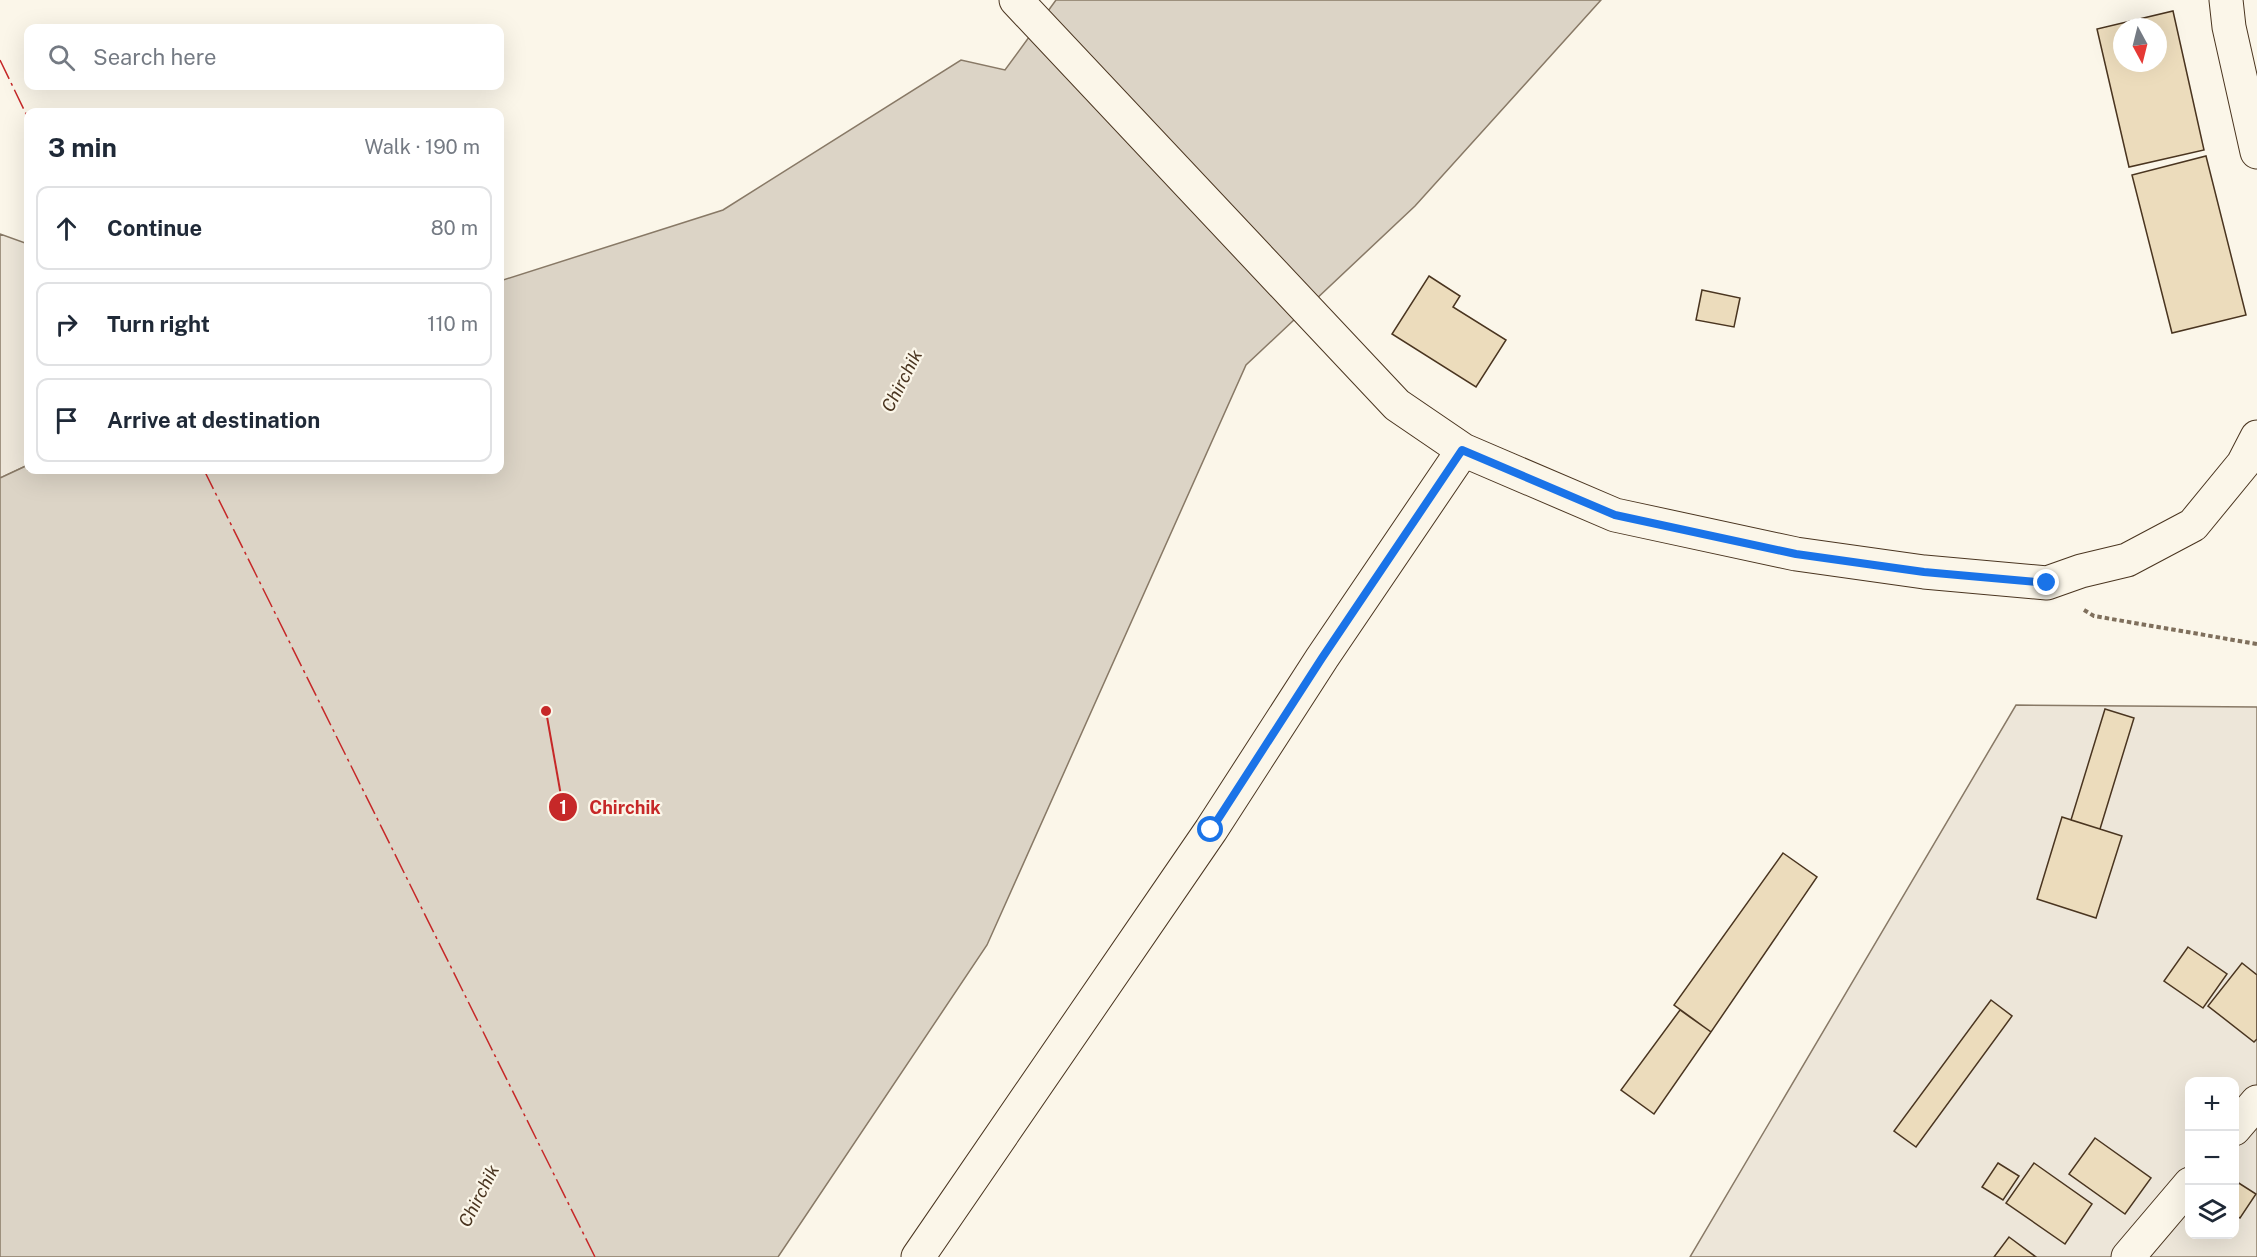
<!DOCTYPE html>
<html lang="en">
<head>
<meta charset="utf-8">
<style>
  body { margin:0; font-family:"Public Sans",sans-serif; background:#f6f6f7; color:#1f2937 }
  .controls { position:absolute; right:18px; bottom:18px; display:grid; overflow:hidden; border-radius:12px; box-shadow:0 6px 24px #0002 }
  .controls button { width:54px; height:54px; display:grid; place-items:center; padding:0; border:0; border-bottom:2px solid #e0e1e3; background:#fff; color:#1f2937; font:30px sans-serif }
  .compass { position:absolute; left:2113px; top:18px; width:54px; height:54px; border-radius:50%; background:#fff; box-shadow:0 6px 24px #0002; rotate:173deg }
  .stop { position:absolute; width:18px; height:18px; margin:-14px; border:4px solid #1a73e8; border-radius:50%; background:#fff }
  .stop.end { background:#1a73e8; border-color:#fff; box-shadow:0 2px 6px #0008 }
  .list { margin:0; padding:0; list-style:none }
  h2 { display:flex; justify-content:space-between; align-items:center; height:78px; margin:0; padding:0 24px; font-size:26px }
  h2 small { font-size:20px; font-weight:400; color:#747a83 }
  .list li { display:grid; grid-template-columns:39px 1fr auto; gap:18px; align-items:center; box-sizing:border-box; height:84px; margin:0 12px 12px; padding:0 12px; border:2px solid #e0e1e3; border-radius:12px }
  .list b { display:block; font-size:22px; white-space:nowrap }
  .list em { font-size:20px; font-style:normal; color:#747a83 }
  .icon { flex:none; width:33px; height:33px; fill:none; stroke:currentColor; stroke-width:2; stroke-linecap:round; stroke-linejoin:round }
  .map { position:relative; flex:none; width:2257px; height:1257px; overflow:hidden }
  .search { position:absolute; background:#fff; box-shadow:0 6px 24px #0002; left:24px; top:24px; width:480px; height:66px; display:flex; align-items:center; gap:15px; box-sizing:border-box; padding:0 21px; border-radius:12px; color:#747a83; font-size:22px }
  .panel { position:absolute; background:#fff; box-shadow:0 6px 24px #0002; left:24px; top:108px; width:480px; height:366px; border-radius:12px }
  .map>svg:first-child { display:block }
</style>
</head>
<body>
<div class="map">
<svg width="2257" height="1257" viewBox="0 0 2257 1257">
  <rect width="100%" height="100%" fill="#fbf6e9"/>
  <path fill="#ede6d9" stroke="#887966" stroke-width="1.5" fill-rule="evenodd" d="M0,234L28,244V465L0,478Z
    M2016,705L2257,707V1257H1690ZM2190,1082H2234V1234H2190Z"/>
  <path fill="#dcd4c6" stroke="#887966" stroke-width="1.5" d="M1056,0H1601L1415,206L1246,365L987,945L778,1257H0V478L28,465V470H500V281L723,210L961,60L1005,70Z"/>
  <path fill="#ecdcbc" stroke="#4a3520" stroke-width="1.5" fill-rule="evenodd" d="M2173,11L2204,150L2129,167L2097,29ZM2122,27H2158V63H2122Z
    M2206,156L2246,315L2172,333L2132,175Z
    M1429,276L1460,296L1453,307L1506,340L1476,387L1392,334Z
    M1702,290L1740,298L1734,327L1696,320Z
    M2105,709L2134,718L2100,829L2071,820Z
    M2062,817L2122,836L2096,918L2037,899Z
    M1783,853L1817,877L1711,1032L1674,1005Z
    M2188,947L2227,974L2203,1008L2164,981Z
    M2242,963L2257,975V1039L2254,1042L2208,1006Z
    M1991,1000L2012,1016L1916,1147L1894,1131Z
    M1680,1010L1711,1032L1654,1114L1621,1090Z
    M2095,1138L2151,1178L2125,1214L2069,1174Z
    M1998,1163L2019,1176L2003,1200L1982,1187Z
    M2034,1163L2092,1204L2065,1244L2006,1203Z
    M2234,1180L2256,1194L2240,1218L2234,1214Z
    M2009,1237L2036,1257H1994Z"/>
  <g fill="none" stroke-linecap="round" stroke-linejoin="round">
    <g stroke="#4a3520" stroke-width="35">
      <path id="minor" d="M1016,0L1397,405L1463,450L1615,515L1796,554L1924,572L2047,583L2081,571L2127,560L2193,525L2243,464L2257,437
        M2226,0L2229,27L2257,152
        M2234,1129L2257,1102
        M918,1257L1211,830L1322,658L1463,450
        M2128,1257L2190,1184"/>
    </g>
    <path stroke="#7f6f5c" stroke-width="4" stroke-dasharray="4.5 3" stroke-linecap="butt" d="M2084,610L2094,616L2257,644"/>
    <use href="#minor" stroke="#fbf6e9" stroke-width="33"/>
    <path stroke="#c62828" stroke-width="1.5" stroke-dasharray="21 4.5 3 4.5" stroke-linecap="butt" d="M0,60L28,118
      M204,470L595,1257"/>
  </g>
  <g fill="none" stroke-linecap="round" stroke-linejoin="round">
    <path stroke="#1a73e8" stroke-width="8" d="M1211,830L1322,658L1462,450L1615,515L1796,554L1924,572L2047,583"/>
  </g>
  <g text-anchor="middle" stroke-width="4.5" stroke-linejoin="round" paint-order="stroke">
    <g font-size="18" font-style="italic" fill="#4a3520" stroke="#fbf6e9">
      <text transform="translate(902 381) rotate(-63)" y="6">Chirchik</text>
      <text transform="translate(479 1196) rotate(-63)" y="6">Chirchik</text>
    </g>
  </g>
  <path fill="none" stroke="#c62828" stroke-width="2" d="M546 711L563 807"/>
  <g fill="#c62828" stroke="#fbf6e9" stroke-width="2">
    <circle cx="546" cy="711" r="6"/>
    <circle cx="563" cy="807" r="15"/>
  </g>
  <g font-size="18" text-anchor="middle" font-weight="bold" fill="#fff">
    <text x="563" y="814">1</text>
  </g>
  <g font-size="18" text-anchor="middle" font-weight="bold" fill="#c62828" stroke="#fbf6e9" stroke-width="4.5" stroke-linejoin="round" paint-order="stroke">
    <text x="625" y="814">Chirchik</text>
  </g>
</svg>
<div class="controls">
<button>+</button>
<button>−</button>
<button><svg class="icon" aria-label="layers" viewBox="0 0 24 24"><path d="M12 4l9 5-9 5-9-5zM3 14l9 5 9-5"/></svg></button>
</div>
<svg class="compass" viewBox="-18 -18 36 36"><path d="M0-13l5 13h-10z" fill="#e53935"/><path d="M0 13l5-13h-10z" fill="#747a83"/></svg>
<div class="stop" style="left:1211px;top:830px"></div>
<div class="stop end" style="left:2047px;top:583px"></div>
<div class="search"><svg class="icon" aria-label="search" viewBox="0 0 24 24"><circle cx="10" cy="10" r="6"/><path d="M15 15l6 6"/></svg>Search here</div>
<section class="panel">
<h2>3 min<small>Walk · 190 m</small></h2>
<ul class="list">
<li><svg class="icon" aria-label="ahead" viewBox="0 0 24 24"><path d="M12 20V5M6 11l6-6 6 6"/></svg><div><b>Continue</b></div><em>80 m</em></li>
<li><svg class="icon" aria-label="right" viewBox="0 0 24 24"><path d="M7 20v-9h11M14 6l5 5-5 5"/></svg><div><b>Turn right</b></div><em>110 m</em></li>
<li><svg class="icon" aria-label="arrive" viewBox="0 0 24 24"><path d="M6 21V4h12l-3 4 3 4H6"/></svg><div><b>Arrive at destination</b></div></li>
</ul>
</section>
</div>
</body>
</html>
